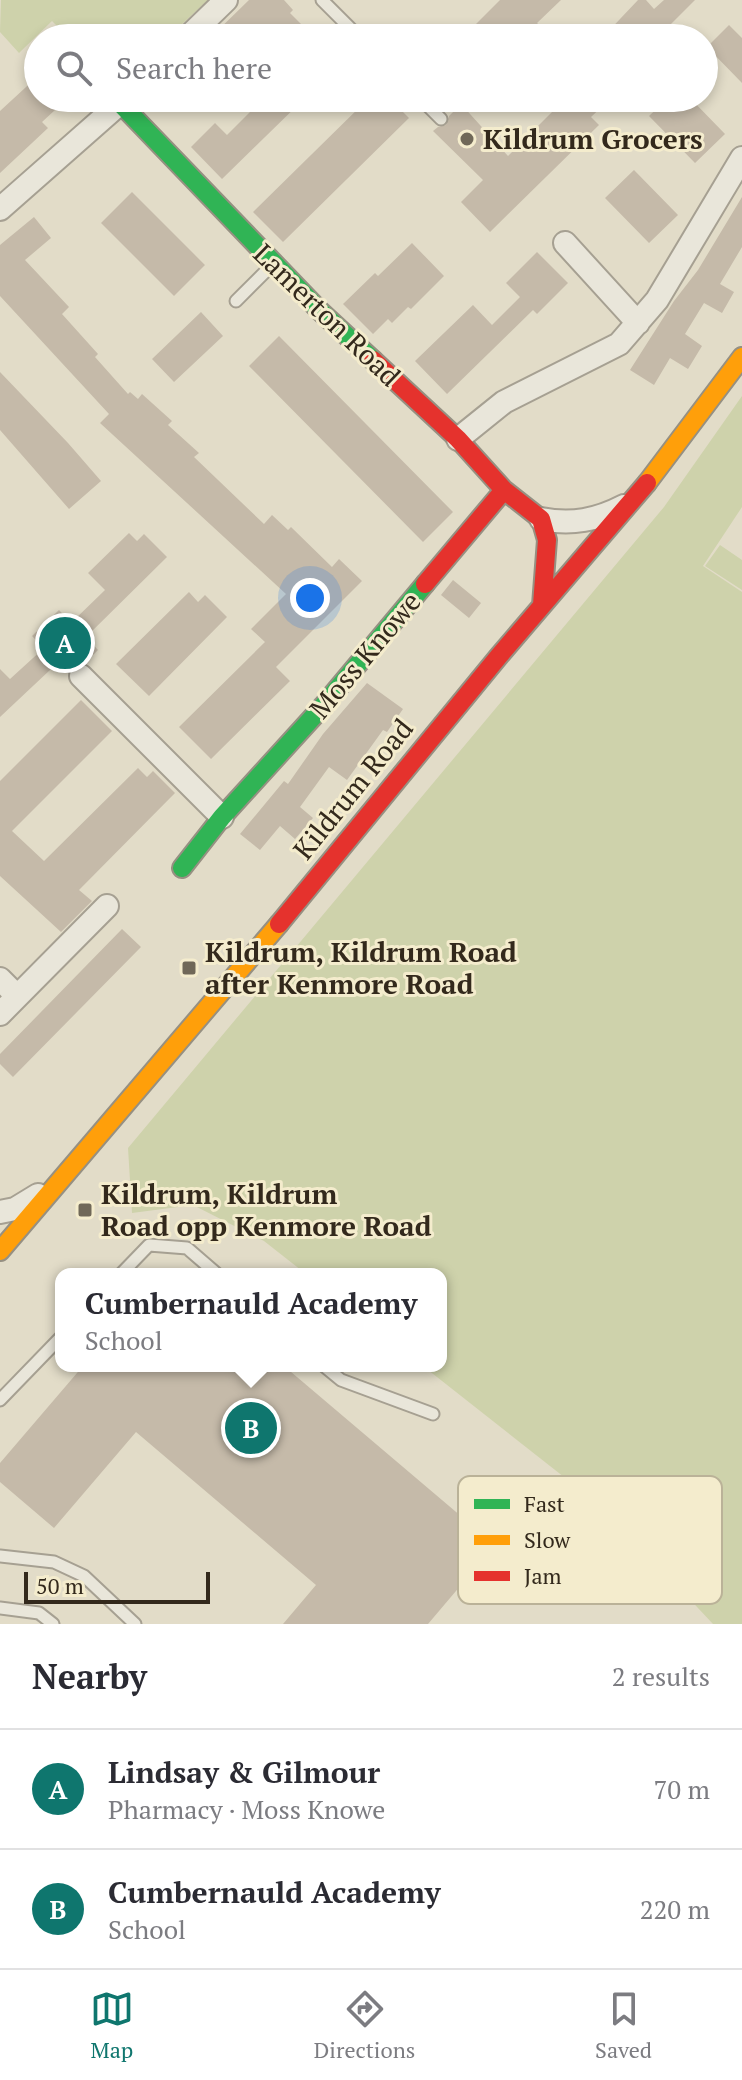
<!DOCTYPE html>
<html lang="en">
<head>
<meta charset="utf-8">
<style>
  body { margin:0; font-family:"PT Serif",serif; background:#f7f7f7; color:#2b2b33 }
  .scale { position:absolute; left:24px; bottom:20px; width:186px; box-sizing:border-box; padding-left:8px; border:4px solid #33291c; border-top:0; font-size:22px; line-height:28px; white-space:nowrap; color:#33291c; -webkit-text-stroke:6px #f4eccd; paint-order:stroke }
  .you { position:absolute; left:310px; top:598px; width:28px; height:28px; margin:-20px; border:6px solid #fff; border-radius:50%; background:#1a73e8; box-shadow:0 0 0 12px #1a73e833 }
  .badge { display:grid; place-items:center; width:52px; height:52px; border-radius:50%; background:#0f766e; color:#fff; font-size:26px; font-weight:700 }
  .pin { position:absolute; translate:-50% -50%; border:4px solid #fff; box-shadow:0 2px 8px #0006 }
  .popup { position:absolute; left:55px; top:1268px; width:392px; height:104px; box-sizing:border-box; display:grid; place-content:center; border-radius:16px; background:#fff; filter:drop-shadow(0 2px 6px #0005); font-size:26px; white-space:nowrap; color:#7c7c81 }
  .popup b { font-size:30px; color:#2b2b33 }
  .popup::after { content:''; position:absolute; left:50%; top:100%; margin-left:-16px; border:16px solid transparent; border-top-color:#fff }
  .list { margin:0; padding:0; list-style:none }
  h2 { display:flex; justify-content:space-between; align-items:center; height:104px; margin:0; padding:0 32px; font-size:34px }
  h2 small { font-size:26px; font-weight:400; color:#7c7c81 }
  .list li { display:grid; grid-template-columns:52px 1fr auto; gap:24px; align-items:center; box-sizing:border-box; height:120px; padding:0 32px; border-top:2px solid #e1e1e2 }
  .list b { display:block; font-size:30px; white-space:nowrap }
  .list p { margin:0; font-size:26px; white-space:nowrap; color:#7c7c81 }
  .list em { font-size:26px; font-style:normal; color:#7c7c81 }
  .icon { flex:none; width:44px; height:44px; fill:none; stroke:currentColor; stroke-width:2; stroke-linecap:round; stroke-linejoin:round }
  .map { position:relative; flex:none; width:742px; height:1624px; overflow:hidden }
  .search { position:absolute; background:#fff; box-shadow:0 4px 12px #0003; left:24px; right:24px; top:24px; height:88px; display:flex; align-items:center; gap:20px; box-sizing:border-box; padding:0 28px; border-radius:44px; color:#7c7c81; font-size:30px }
  .sheet { height:344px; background:#fff }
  nav { display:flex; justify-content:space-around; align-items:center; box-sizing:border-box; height:112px; border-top:2px solid #e1e1e2; background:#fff; font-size:22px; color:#7c7c81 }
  nav a { display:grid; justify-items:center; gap:4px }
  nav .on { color:#0f766e }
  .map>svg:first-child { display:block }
</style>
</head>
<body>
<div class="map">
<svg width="742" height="1624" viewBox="0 0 742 1624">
  <rect width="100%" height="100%" fill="#e2dcc8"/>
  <path fill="#ced2ab" d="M1,0H208L167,38H69L52,21L19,53L0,32Z
    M742,396V507L703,566L742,592V1624H713L606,1510L423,1366H441V1274H306L264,1241L193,1205L132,1213L128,1148L664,507Z
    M720,545L742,560V590L705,566Z"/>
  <path fill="#c5baa9" d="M249,0H284L293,10L290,13L315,38H210Z
    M500,0H561L537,23L553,38H462Z
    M638,0H646L654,9L664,0H695L670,25L683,38H602Z
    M729,25L742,38V83L707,47Z
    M38,76V98H68L42,122L48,128L0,173V111Z
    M264,98H305L222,179L191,147L215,123L227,135Z
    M369,98H389L409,118L283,242L253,212Z
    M566,98H611L591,117L599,125L490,232L461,202L483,180L433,131L438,127L446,125L449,116L461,104L508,156Z
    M668,98H690L725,134L695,163L649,116Z
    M634,170L678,215L649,243L605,198Z
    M132,192L205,265L174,296L101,223Z
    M742,197V247L720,284L734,292L722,313L704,303L685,334L702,346L688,369L670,358L654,385L630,370L674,301L698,270Z
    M34,217L51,238L25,260L69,307L62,314L98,354L95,357L128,394L130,392L138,399L142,394L172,421L168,425L199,453L194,457L264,524L272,515L288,530L291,527L332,567L339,559L362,581L276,667L290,681L211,759L179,727L265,642L251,629L286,594L100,423L109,414L0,296V245Z
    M412,243L444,276L411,309L408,307L392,323L388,319L373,334L343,304L375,273L378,276Z
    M537,252L568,283L537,314L533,310L447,394L415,361L473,305L492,325L520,297L506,283Z
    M201,312L223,336L174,382L152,359Z
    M279,336L453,512L423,542L249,366Z
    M0,372L68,443L101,481L69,509L0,430Z
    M129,533L137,541L144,534L167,557L86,637L98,650L85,663H77L67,654L0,717V669L10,679L44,648L32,636L59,610L71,623L105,590L88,573Z
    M453,580L481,603L469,618L441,595Z
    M189,592L198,602L205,595L227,617L149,696L116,664Z
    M367,683L403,709L387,732L383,730L347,780L329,767L300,807L313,818L295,839L280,826L260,850L240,834L284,781L288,784L323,734Z
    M81,700L112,731L12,831L44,861L138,768L147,777L153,771L175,793L79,890L92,901L61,932L0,876V781Z
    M122,929L141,947L13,1077L0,1064V1054Z
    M83,1366H284L495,1545L428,1624H283L316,1585L136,1432L54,1528L0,1482V1463Z"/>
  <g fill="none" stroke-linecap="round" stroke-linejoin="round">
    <g stroke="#a6a092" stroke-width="15">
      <path id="lane" d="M322,0L360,38
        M420,98L441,119
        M236,301L272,265
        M121,1274L149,1245L187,1248L217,1274
        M324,1366L341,1380L433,1414
        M0,1400L61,1337
        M0,1556L54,1562L84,1576L135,1624
        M0,1608L39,1613L53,1624"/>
    </g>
    <g stroke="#a6a092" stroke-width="26">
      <path id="street" d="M187,38L226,0
        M0,209L126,98
        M565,243L638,323
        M458,439L504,402L619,344L657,300L742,158
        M541,519C572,525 597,520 624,506
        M81,676L222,817
        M0,979L17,996
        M0,1014L107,906
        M0,1212L15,1209L38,1195"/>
    </g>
    <g stroke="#969082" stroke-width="22">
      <path id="fast" d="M120,103L320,311L373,360
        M182,868L222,817L323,706L425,584"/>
    </g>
    <g stroke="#969082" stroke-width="22">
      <path id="slow" d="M647,483L742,357
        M0,1251L279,924"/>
    </g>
    <g stroke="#969082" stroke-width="22">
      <path id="jam" d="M373,360L458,439L504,490L541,519L547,540L542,605
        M425,584L504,490
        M279,924L499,656L647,483"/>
    </g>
    <use href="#lane" stroke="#e9e6da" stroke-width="11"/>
    <use href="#street" stroke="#e9e6da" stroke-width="22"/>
    <use href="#fast" stroke="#30b455" stroke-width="18"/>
    <use href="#slow" stroke="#ff9f0a" stroke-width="18"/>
    <use href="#jam" stroke="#e5322d" stroke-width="18"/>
  </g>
  <g fill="#706858" stroke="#f4eccd" stroke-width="3">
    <circle cx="467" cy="139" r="8"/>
    <rect x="181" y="960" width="16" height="16" rx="4"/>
    <rect x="77" y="1202" width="16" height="16" rx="4"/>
  </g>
  <g text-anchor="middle" stroke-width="6" stroke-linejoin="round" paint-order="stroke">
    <g font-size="28" font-weight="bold" fill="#33291c" stroke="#f4eccd" text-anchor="start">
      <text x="483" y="149">Kildrum Grocers</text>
      <text x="205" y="962">Kildrum, Kildrum Road<tspan x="205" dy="32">after Kenmore Road</tspan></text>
      <text x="101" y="1204">Kildrum, Kildrum<tspan x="101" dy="32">Road opp Kenmore Road</tspan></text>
    </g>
    <g font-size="28" fill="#33291c" stroke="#f4eccd">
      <text transform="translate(327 315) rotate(44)" y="10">Lamerton Road</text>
      <text transform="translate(365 655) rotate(-50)" y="10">Moss Knowe</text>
      <text transform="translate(353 789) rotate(-51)" y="10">Kildrum Road</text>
    </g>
  </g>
  <rect x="458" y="1476" width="264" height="128" rx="12" fill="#f4eccd" stroke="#bab298" stroke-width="2"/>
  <rect x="474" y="1499" width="36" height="10" fill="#30b455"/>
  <rect x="474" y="1535" width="36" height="10" fill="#ff9f0a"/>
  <rect x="474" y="1571" width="36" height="10" fill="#e5322d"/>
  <g font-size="22" fill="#33291c">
    <text x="524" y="1512">Fast</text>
    <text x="524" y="1548">Slow</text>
    <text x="524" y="1584">Jam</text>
  </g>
</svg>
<div class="scale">50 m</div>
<div class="you"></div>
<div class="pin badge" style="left:65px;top:643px">A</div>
<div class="pin badge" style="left:251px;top:1428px">B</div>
<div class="popup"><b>Cumbernauld Academy</b>School</div>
<div class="search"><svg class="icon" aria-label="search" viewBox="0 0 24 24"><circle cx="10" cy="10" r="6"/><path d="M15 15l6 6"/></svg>Search here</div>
</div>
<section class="sheet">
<h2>Nearby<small>2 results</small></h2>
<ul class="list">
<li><span class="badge">A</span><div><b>Lindsay &amp; Gilmour</b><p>Pharmacy · Moss Knowe</p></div><em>70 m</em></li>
<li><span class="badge">B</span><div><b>Cumbernauld Academy</b><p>School</p></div><em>220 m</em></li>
</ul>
</section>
<nav>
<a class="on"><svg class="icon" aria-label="map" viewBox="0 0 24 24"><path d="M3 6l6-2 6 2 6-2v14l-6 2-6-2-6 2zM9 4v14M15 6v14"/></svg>Map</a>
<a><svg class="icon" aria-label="directions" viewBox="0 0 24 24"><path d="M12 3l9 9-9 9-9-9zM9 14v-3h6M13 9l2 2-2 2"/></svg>Directions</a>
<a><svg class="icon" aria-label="saved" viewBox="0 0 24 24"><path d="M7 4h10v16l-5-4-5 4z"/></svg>Saved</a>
</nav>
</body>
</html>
